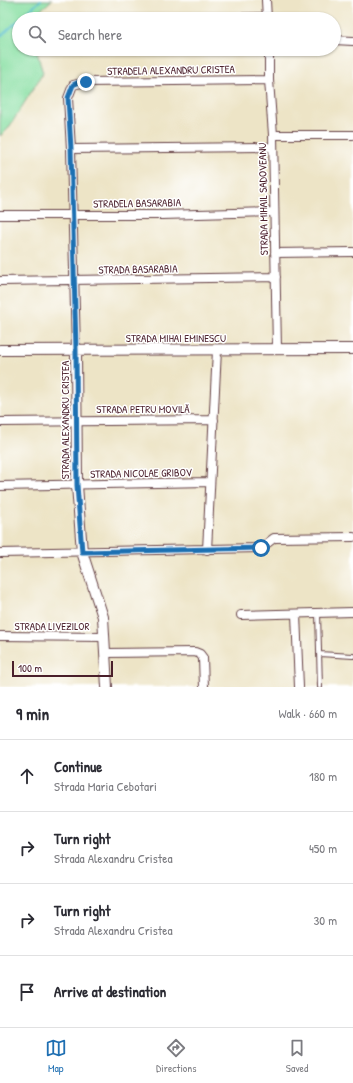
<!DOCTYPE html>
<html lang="en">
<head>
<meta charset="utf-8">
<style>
  body { margin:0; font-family:"Patrick Hand",sans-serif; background:#f2f2f3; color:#2b2b33 }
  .scale { position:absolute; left:12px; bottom:10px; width:101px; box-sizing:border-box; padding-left:4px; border:2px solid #4a1f2b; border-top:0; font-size:11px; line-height:14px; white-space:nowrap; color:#4a1f2b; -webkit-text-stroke:3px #fff; paint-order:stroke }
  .stop { position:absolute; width:12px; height:12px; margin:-9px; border:3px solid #1f6fb2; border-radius:50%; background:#fff }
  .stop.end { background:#1f6fb2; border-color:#fff; box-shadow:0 1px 4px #0008 }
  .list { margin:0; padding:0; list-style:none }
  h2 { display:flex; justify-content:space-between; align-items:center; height:52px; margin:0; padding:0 16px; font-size:17px }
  h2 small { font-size:13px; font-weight:400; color:#7c7c81 }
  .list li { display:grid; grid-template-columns:26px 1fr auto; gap:12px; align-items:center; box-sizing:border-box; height:72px; padding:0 16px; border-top:1px solid #e1e1e2 }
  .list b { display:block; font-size:15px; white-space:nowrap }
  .list p { margin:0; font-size:13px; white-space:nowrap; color:#7c7c81 }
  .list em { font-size:13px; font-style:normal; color:#7c7c81 }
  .icon { flex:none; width:22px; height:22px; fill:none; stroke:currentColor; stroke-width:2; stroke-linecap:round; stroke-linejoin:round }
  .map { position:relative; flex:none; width:353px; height:687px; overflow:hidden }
  .search { position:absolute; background:#fff; box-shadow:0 1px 3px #0004; left:12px; right:12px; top:12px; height:44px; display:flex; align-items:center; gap:10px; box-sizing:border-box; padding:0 14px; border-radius:22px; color:#7c7c81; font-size:15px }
  .sheet { height:340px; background:#fff }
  nav { display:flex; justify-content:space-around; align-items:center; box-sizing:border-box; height:56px; border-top:1px solid #e1e1e2; background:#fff; font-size:11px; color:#7c7c81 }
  nav a { display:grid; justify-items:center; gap:2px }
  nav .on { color:#1f6fb2 }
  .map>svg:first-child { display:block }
</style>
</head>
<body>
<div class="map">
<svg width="353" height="687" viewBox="0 0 353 687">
  <rect width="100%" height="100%" fill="#fff"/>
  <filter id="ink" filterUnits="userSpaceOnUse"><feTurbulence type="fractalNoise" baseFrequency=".025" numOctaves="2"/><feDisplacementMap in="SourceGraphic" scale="8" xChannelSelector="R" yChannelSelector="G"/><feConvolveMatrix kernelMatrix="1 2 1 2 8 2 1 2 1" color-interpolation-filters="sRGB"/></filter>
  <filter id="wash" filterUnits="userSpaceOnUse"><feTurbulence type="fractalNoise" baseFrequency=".012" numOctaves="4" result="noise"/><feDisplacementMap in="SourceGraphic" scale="16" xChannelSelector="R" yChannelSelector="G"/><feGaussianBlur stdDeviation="0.9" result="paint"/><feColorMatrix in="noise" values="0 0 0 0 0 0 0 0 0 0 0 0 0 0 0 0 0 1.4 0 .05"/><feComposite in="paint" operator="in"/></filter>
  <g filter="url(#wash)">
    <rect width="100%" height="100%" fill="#ede4c6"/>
    <path fill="#88dfa3" stroke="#697f67" d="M0,0H52L30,19H19V49H36L43,73L8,129L0,136Z"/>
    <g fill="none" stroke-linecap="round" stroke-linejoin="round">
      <path stroke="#50bbcc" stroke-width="2" d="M20,19L41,0
        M0,37L19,20"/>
    </g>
  </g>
  <g filter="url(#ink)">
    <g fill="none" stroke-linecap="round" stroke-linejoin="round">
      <g stroke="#623d42" stroke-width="6">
        <path id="service" d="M318,613L320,687
          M319,654L353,656"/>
      </g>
      <g stroke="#623d42" stroke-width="10">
        <path id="minor" d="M266,0L267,19
          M178,19L267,17
          M334,40L353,41
          M269,49V80L273,135L277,349
          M273,135H353
          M71,149L273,147
          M0,215H162L274,212
          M275,253L353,252
          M0,281L276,277
          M76,351L71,149L68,98L73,85L86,82L269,80
          M0,422L214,420
          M0,486L210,482
          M207,550L217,350
          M0,553L261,548L274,538L353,537
          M296,614L299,687
          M241,615L353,612
          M0,636L105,637
          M106,653L195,652L200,654L203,658L204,687"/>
      </g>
      <g stroke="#623d42" stroke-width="12">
        <path id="tertiary" d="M0,350L353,349
          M76,351L77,485L82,552L103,617L107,687"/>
      </g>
      <use href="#service" stroke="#fff" stroke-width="4"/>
      <use href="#minor" stroke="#fff" stroke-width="8"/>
      <use href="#tertiary" stroke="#fff" stroke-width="10"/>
    </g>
  </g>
  <g fill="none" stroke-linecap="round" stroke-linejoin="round" filter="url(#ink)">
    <path stroke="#1f6fb2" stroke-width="5" d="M86,82H79L73,85L68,98L71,149L76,350L77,485L82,552L261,548"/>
  </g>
  <g text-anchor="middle" stroke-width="3" stroke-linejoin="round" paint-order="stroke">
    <g font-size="11" fill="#4a1f2b" stroke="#fff">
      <text transform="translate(171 70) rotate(-1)" y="4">STRADELA ALEXANDRU CRISTEA</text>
      <text transform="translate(263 199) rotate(-91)" y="4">STRADA MIHAIL SADOVEANU</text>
      <text transform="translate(137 203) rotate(-1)" y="4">STRADELA BASARABIA</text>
      <text transform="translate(138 269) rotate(-1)" y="4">STRADA BASARABIA</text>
      <text x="176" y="342">STRADA MIHAI EMINESCU</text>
      <text x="143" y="413">STRADA PETRU MOVILĂ</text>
      <text transform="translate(65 420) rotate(-90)" y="4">STRADA ALEXANDRU CRISTEA</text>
      <text transform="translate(141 473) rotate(-1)" y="4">STRADA NICOLAE GRIBOV</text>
      <text x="52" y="630">STRADA LIVEZILOR</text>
    </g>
  </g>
</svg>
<div class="scale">100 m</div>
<div class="stop" style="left:261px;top:548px"></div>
<div class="stop end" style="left:86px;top:82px"></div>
<div class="search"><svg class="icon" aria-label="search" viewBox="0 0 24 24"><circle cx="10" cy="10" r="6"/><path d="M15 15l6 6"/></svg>Search here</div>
</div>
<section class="sheet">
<h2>9 min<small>Walk · 660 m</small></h2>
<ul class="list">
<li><svg class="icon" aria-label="ahead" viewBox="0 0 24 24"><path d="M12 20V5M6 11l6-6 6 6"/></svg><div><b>Continue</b><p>Strada Maria Cebotari</p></div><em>180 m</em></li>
<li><svg class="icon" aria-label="right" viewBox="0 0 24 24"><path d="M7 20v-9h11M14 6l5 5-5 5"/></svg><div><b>Turn right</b><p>Strada Alexandru Cristea</p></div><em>450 m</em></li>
<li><svg class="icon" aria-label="right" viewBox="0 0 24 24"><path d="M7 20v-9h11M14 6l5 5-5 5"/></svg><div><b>Turn right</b><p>Strada Alexandru Cristea</p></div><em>30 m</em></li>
<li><svg class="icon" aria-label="arrive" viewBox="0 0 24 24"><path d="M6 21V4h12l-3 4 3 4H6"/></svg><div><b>Arrive at destination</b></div></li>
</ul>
</section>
<nav>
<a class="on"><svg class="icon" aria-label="map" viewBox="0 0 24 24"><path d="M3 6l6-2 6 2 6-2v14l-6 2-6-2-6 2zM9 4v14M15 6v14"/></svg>Map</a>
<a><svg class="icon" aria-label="directions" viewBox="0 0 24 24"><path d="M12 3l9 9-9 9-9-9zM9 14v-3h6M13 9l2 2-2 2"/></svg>Directions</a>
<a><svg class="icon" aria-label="saved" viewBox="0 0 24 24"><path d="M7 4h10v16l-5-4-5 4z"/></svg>Saved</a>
</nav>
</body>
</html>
